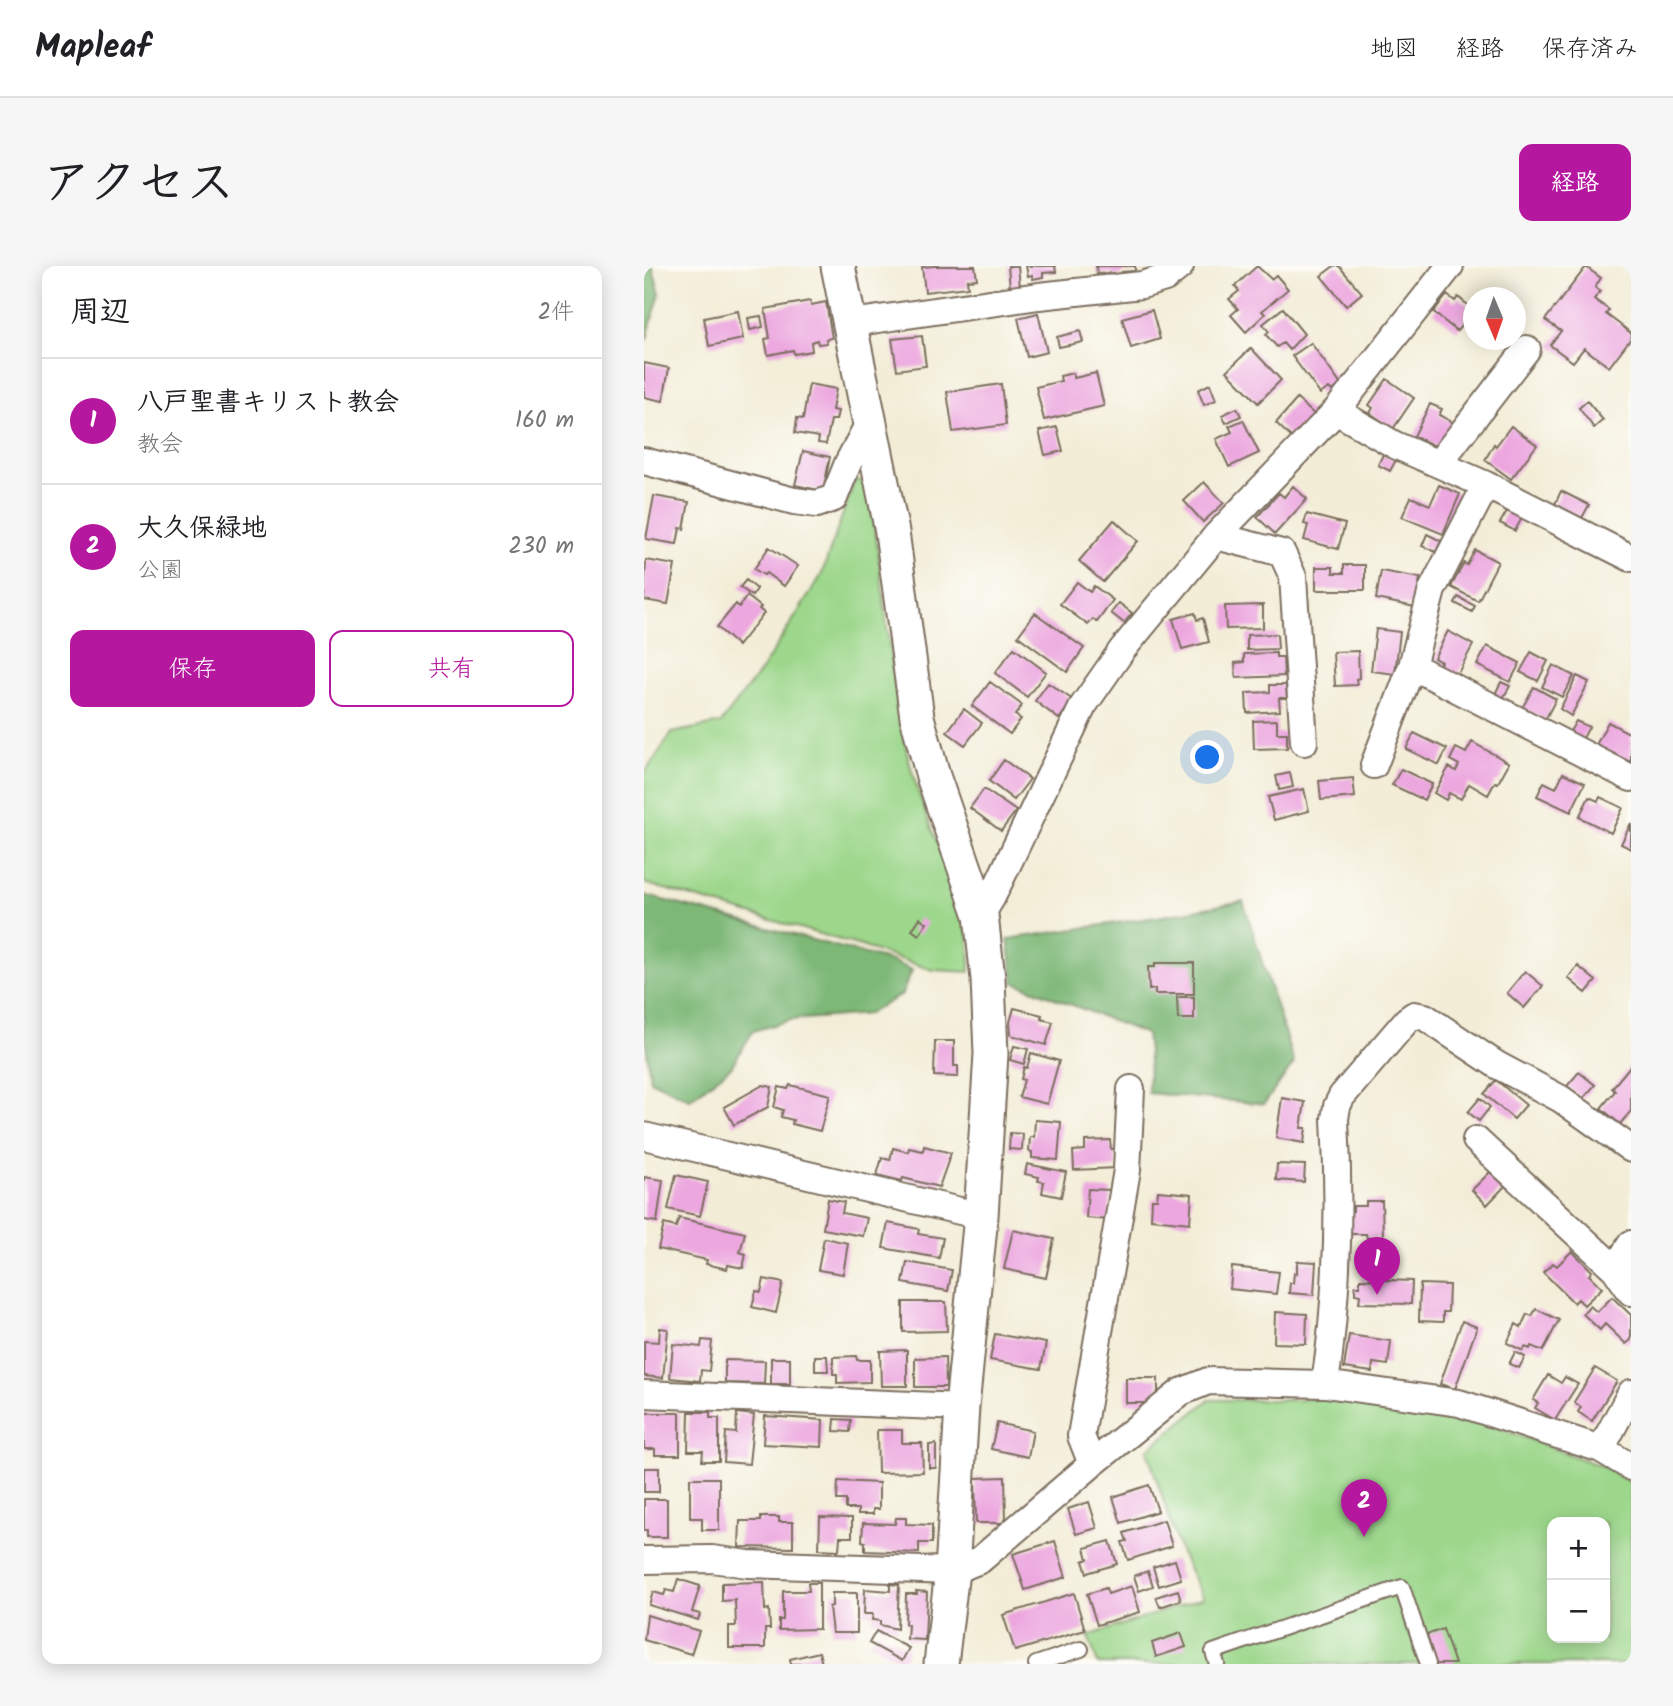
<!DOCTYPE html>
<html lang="ja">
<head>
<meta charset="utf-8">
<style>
  body { margin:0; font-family:Kalam,"Klee One",sans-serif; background:#f6f6f6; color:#202124 }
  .controls { position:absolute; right:21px; bottom:21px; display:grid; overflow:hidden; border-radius:14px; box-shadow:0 4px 18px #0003 }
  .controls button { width:63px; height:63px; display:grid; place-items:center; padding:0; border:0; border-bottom:2px solid #e0e0e0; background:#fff; color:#202124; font:35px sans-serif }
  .compass { position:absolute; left:819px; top:21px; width:63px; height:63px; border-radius:50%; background:#fff; box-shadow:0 4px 18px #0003; rotate:178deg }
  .you { position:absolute; left:564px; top:492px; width:24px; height:24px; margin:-18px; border:5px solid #fff; border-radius:50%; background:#1a73e8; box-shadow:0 0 0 10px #1a73e833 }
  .badge { display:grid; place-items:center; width:46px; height:46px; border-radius:50%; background:#b5179e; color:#fff; font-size:23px; font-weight:700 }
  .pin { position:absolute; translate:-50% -58px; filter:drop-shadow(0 2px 4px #0008) }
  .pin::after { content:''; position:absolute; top:37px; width:24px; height:21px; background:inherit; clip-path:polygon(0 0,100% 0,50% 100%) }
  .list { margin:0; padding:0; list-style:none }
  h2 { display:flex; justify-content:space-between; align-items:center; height:91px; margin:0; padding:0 28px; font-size:30px }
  h2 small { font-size:23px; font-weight:400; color:#757577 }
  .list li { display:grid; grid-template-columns:46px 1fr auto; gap:21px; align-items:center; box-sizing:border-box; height:126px; padding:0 28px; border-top:2px solid #e0e0e0 }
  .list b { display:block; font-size:26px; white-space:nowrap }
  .list p { margin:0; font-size:23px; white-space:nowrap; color:#757577 }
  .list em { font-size:23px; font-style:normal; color:#757577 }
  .actions { display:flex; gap:14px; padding:21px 28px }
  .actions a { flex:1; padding:16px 0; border:2px solid #b5179e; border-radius:14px; text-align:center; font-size:24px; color:#b5179e }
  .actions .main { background:#b5179e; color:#fff }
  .map { position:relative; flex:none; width:987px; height:1398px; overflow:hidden; border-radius:14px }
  header { display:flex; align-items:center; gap:42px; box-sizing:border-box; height:98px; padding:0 35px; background:#fff; border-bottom:2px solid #e0e0e0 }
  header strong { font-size:33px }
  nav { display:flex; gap:38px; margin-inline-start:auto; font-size:24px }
  .intro { display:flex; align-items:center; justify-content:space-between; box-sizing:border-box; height:168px; padding:0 42px }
  h1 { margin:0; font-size:49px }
  .button { padding:18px 32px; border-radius:14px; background:#b5179e; color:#fff; font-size:24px; font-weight:700 }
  main { display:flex; gap:42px; padding:0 42px }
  aside { flex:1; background:#fff; border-radius:14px; box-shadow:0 4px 18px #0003 }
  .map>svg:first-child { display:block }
</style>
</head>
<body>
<header>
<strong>Mapleaf</strong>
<nav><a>地図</a><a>経路</a><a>保存済み</a></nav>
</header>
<div class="intro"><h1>アクセス</h1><a class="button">経路</a></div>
<main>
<aside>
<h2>周辺<small>2件</small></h2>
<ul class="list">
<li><span class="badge">1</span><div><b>八戸聖書キリスト教会</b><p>教会</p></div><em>160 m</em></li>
<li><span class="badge">2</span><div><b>大久保緑地</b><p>公園</p></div><em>230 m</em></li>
</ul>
<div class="actions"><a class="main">保存</a><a>共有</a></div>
</aside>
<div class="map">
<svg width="987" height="1398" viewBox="0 0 987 1398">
  <rect width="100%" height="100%" fill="#fdfcf7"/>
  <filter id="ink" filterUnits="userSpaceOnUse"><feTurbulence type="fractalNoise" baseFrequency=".0143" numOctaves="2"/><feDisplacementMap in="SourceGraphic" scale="14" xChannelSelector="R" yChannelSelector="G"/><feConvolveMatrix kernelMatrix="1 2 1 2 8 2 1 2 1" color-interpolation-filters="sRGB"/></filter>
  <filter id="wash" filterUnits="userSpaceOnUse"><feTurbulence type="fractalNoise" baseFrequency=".00686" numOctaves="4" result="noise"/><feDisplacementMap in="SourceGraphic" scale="28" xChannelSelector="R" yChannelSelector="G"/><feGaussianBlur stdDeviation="1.57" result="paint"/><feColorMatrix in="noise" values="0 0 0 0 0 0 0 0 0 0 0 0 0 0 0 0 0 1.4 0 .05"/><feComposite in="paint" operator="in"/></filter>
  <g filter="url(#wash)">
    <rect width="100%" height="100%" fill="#f3edd7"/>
    <path fill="#9cd78b" stroke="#6c8054" stroke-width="2" fill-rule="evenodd" d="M211,214L222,215C242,308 242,405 266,498C281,556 311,610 324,669C326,681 326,694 326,706L289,704L217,680L0,617V508L28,467L77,457L118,403L177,310Z
      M699,1129L784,1148L833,1154L962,1202L987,1217V1398H454L444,1370L559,1332L536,1285L503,1184L565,1134H655ZM908,1256H961V1372H908Z"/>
    <path fill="#7db877" stroke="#5c714a" stroke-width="2" d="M0,0H8L16,27L2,75Z
      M0,629L247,695L268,704L258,728L224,748L146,754L109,765L87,801L46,833L6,814L0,759Z
      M599,635L650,797L620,838L504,827L505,795L502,768L370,716L364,673L519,650Z"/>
    <g id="blocks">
      <path fill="#eca7df" d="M290,0H331L333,13L323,14L324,21L281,26L278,1Z
        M364,0H374L376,21L366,22Z
        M382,0H411L412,6L399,7V11L389,13L388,9L384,10Z
        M452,0H491V5L478,6V9L469,10V7L453,8Z
        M613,0L627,13L632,9L644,23L618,45L621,48L602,66L587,49L594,43L585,33L595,25L591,20Z
        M690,0H695L718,27L702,40L677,10Z
        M942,1L957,12L951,21L956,26L950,33L965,44L962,48L987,67V72L965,101L940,82L929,96L906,79L917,65L901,54Z
        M803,29L811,35L814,31L825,40L822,44L827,48L813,65L789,46Z
        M166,35L167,39L182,36L188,72L182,73L183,77L174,78L173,74L167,76L168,85L150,88L149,84L124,89L121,73L126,72L121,43Z
        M639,42L660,68L645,84L639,77L633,81L622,69L625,66L619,58Z
        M508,44L516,73L487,82L478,52Z
        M94,45L99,73L65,80L60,52Z
        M394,47L403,86L383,91L374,52Z
        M117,50L119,61L106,64L104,52Z
        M436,65L439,76L415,81L413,71Z
        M278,70L282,100L253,104L248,73Z
        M667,77L697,119L688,125L685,122L676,128L648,90Z
        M607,82L637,114L614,137L583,105Z
        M0,97L25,102L19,135L0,131Z
        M429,107L430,112L452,107L460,140L400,154L392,121L417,115L416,110Z
        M743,113L770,132L749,163L726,147L729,142L725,139Z
        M165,118L192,123L188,144L194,145L192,154H187L182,178L174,177L175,171L151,167L153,152L159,153Z
        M357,118L362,159L309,166L303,126Z
        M566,118L572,134L560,139L554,124Z
        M653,133L670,148L649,173L632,157Z
        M943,135L959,154L950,162L935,142Z
        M786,138L798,143L795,149L812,158L795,182L770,170Z
        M593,142L597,150L582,157L578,149Z
        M599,154L615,187L585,201L572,173L588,166L585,160Z
        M867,160L893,179L867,213L841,194L850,178L852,180Z
        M413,161L419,185L401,189L395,165Z
        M159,185L186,191L179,225L151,219Z
        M739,188L752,194L746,205L734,199Z
        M560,216L580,237L559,256L540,235Z
        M795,219L816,228L799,268L758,251L767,231L786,239Z
        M649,220L663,233L631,268L613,251L635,227L640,231Z
        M917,225L945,239L938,252L911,238Z
        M10,230L45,236L40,263L36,262L33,278L2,273Z
        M863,245L878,252L871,265L856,257Z
        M663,248L701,258L694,283L660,274L664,259L660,258Z
        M470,254L494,275L459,316L435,295Z
        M783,268L797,275L792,286L778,280Z
        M125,281L154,300L140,320L122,307L120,309L110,303Z
        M831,284L854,296L834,335L807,321L820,297L823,299Z
        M2,294L31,299L24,338L0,334Z
        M700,299H721V324H672V301H689V307H700Z
        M737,305L776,312L771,341L732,333Z
        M102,314L113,323L108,330L96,321Z
        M433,316L446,326L450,320L469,334L453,356L449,353L444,359L416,338Z
        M103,330L117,341L115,343L120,347L94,380L73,361L92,338L95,341Z
        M814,331L831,340L828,346L811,337Z
        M475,337L488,347L480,357L467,347Z
        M619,339V362L582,363L581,340Z
        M391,347L440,382L423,406L374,370Z
        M551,347L553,354L559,352L565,376L538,383L529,353Z
        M732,363L756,366L751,408L727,405Z
        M804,365L829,379L813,409L795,400L797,396L790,392Z
        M633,368L634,383L603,384V369Z
        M843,380L876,397L866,416L833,399Z
        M370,382L402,406L383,431L351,407Z
        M714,385L715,412L712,413L713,419L691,420L689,386Z
        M887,386L904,395L894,415L876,406Z
        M632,387V391H639L640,410L592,412L591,397L600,396V388Z
        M909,399L930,410L918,431L898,421Z
        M933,410L945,416L927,450L916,443Z
        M346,416L378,439L371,449L377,453L366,468L328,440Z
        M857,416L866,420L858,434L850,430Z
        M404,417L429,434L415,453L391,435Z
        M626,419H642L643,432H635L636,445L603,447L602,427L626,426Z
        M890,421L912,433L901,454L878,442Z
        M320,443L338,457L321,479L303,466Z
        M633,454V467H643V482L610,483L609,455Z
        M932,455L945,461L938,474L925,467Z
        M964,456L987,468V492L985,497L952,479Z
        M770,467L803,483L795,499L762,483Z
        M828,476L865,497L854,517L851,516L844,529L825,518L817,533L805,527L802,534L790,527L805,501L812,505L815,499L806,494L812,482L822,487Z
        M360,494L386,513L370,534L345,515Z
        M757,503L788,518L780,534L748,519Z
        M646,507L649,521L635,524L632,510Z
        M919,507L941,517L927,546L893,530L900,516L912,522Z
        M709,512L711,531L677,534L675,515Z
        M340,523L372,545L357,565L326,542Z
        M660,523L665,545L630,554L624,531Z
        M945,531L954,535L956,531L979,542L967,567L935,551Z
        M987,557V583L977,578Z
        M276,652L283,657L275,669L268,664Z
        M511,697H550V728H511V723L505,724L504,701H511Z
        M934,700L952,715L942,727L924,712Z
        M881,705L899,720L880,742L863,727Z
        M533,731H550V753H534Z
        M370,742L398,749L397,753L409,756L402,779L367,769L366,756Z
        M291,775H310V800H314V811L290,810Z
        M370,780L384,783L380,798L366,794Z
        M387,787L415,795L403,838L375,831L380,814L377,813L380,801L383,802Z
        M987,799V845L976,858L957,842L971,825L968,822Z
        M935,806L951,819L939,833L923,820Z
        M852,814L882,839L870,853L840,828Z
        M119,819L128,821L124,841L90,859L80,841Z
        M146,819L186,829L176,865L148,858L149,854L137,851L139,844L130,841L135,821L144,823Z
        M638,832L661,836L657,862H662L660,877L632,872Z
        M836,832L846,841L835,855L824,846Z
        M391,854L417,856L414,894L388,892V886L385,885L386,871H390Z
        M366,867L379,868L378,884L365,883Z
        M466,874L467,883H471L472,902L430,904L429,885L441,884V875Z
        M280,880L307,887L295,921L259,912L258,915L233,909L238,892L246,894L249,882L264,886L265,882L279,885Z
        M383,898L422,906L417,931L398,927L400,916L394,915L395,911L381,908Z
        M633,898L661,899L660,916L632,914Z
        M846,906L861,920L843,939L828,924Z
        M32,909L64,916L56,950L24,943Z
        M0,911L19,914L13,956L0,954Z
        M444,923L467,924L465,954L442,952Z
        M514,925L548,928L546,957L507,953L508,933H513Z
        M184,933L200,936L198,947L223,952L219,970L179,963Z
        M722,935H738L739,972H723L722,968H701V945H709V940H722Z
        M35,952L101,967L96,986L102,988L99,1002L84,999L83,1003L62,998L63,994L14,983L20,958L32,961Z
        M244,957L275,963L274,968L299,972L295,992L239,982Z
        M369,964L410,973L402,1012L360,1003Z
        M180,972L204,977L199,1008L174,1004Z
        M928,985L948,1005L945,1009L958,1022L940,1039L934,1033L930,1037L899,1006L909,997L913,1000Z
        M653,995L672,996L670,1029L645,1027L646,1017H649L650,1007L653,1008Z
        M263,996L308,1004L304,1025L259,1017Z
        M588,1001L635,1006L632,1028L586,1023Z
        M120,1013L139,1017L132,1047L108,1041L112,1025L117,1026Z
        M716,1013L768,1015L767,1038L715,1037L716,1029L711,1028V1020H716Z
        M776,1018L805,1019L804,1046H799V1056L775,1055Z
        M968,1031L987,1049V1074L982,1078L961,1058L956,1064L939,1048L946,1040L953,1046Z
        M259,1036H302L303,1065L259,1066Z
        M892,1043L915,1054L899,1085L887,1080L886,1083L881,1081L879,1085L863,1077L872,1058L877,1061L883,1048L888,1050Z
        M631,1046L663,1048L662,1078L630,1077Z
        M818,1055L833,1061L811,1123L796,1118Z
        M16,1062L24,1063L19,1112L0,1110V1075L15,1076Z
        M351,1068L402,1077L397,1103L346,1094Z
        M705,1069L747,1075L744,1099L729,1097L728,1106L700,1102Z
        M58,1074L68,1075L65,1105L57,1104L56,1115L26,1112L29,1078L57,1081Z
        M263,1084V1120H237L236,1085Z
        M871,1086L881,1091L875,1102L865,1098Z
        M171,1090H183L184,1105H171Z
        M212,1090L213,1094H226V1116L193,1117V1108H189V1091Z
        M301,1091L302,1121H271V1092Z
        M127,1092H146V1118H127Z
        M81,1094L121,1095L120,1118L81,1117Z
        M951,1102L973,1115L948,1155L934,1146L937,1141L930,1136Z
        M904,1109L917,1117L921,1111L934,1118L911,1154L891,1142L894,1137L889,1134Z
        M482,1112H514V1137H482Z
        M45,1146H66V1152H75V1195H58L59,1185H44Z
        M0,1147H36V1189H11V1183H0Z
        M93,1147L110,1149L105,1198L80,1196L82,1166L92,1167Z
        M121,1150L179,1154L178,1181L119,1178Z
        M191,1153L207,1154L206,1166L190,1165Z
        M353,1157L389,1165L384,1191L347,1183Z
        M233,1164H258V1177H278L279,1206L234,1207Z
        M292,1178V1202H285V1179Z
        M0,1202H15V1226H0Z
        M361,1211L362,1257H332L331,1212Z
        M46,1212H75V1264H58V1252H46Z
        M194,1215L235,1217V1243H229V1248H214V1243H202V1234H193Z
        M505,1219L514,1245L477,1257L469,1231Z
        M0,1233H23V1271H3V1264H0Z
        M445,1236L453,1262L432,1268L424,1243Z
        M117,1251H135V1256H149V1282L95,1281L96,1255H117Z
        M176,1251L208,1252V1271H196L195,1284L175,1283Z
        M252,1252H262V1258L288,1259V1277H275V1287L221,1285V1276L218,1275L219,1257L251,1258Z
        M520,1254L528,1280L484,1294L478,1276L483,1275L480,1267Z
        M411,1275L422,1311L381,1324L369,1288Z
        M466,1275L473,1298L443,1307L439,1295L444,1293L441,1282Z
        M531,1294L537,1313L515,1320L509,1301Z
        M504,1305L509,1320L495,1325L490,1310Z
        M34,1313L56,1320L48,1346L56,1348L54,1354L5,1339L9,1326L20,1329L22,1324L30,1326Z
        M120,1316L121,1344L125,1343L126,1363H121V1382H85V1360H92L91,1334L78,1335V1317Z
        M164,1317H175V1363L135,1364V1354H139V1325H165Z
        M246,1318L255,1319L253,1363L236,1359V1355L228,1354L229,1348H220L221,1323L246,1325Z
        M488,1320L496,1346L453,1359L443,1328L462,1322L464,1328Z
        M534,1324L537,1334L516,1341L512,1331Z
        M272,1325L283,1326L281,1374L263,1373L264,1359L261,1358L262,1328H273Z
        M188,1327H213V1367H188L185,1341L188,1340Z
        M430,1327L441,1364L371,1385L359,1349Z
        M3,1349L55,1365L47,1388L0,1374Z
        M799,1363L811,1398H792L782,1369Z
        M232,1365L265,1382L258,1395L225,1377Z
        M537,1367L542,1381L512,1391L508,1377Z
        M175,1386L178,1398H147L146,1393Z"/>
    </g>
  </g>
  <g filter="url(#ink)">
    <use href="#blocks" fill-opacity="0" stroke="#7b6e5f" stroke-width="2"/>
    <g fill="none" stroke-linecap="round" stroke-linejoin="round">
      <g stroke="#7b6e5f" stroke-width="18">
        <path id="service" d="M392,1398L437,1383
          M573,1398L569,1386L758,1321L784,1398"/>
      </g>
      <g stroke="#7b6e5f" stroke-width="30">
        <path id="minor" d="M207,57L395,30L498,19L521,12L536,0
          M692,145L751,179L842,219L987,292
          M0,195L150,235L173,238L190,232L204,197L225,157
          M794,198L883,83
          M842,219L788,324L768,400L987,512
          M572,270L638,287L649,311L660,476
          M730,499L768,400
          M337,649L348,631L439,440L478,384L572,270L692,145L806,0
          M0,870L337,950
          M832,874L971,1003L987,1026
          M971,1003L987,978
          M681,1118C694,1030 696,941 691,853L693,840L698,830L763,754L770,749L781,751L853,799L917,833L987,883
          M0,1128L318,1141
          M957,1183L987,1127
          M448,1198L437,1170L483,904L487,823
          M0,1294L68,1293L104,1298L308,1305L336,1294L448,1198L537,1126L564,1115L681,1118L815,1137L957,1183L987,1201"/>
      </g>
      <g stroke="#7b6e5f" stroke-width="37">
        <path id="tertiary" d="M194,0L248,266L273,451L289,510L337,649L344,713L347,788L337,950L318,1141L308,1305L297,1398"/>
      </g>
      <use href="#service" stroke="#fff" stroke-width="14"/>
      <use href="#minor" stroke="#fff" stroke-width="26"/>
      <use href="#tertiary" stroke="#fff" stroke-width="33"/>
    </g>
  </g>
</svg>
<div class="controls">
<button>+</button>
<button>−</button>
</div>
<svg class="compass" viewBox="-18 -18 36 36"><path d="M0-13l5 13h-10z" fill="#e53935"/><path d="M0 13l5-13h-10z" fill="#757577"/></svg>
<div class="you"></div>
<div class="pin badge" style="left:733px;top:1029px">1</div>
<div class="pin badge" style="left:720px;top:1271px">2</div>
</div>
</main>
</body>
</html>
